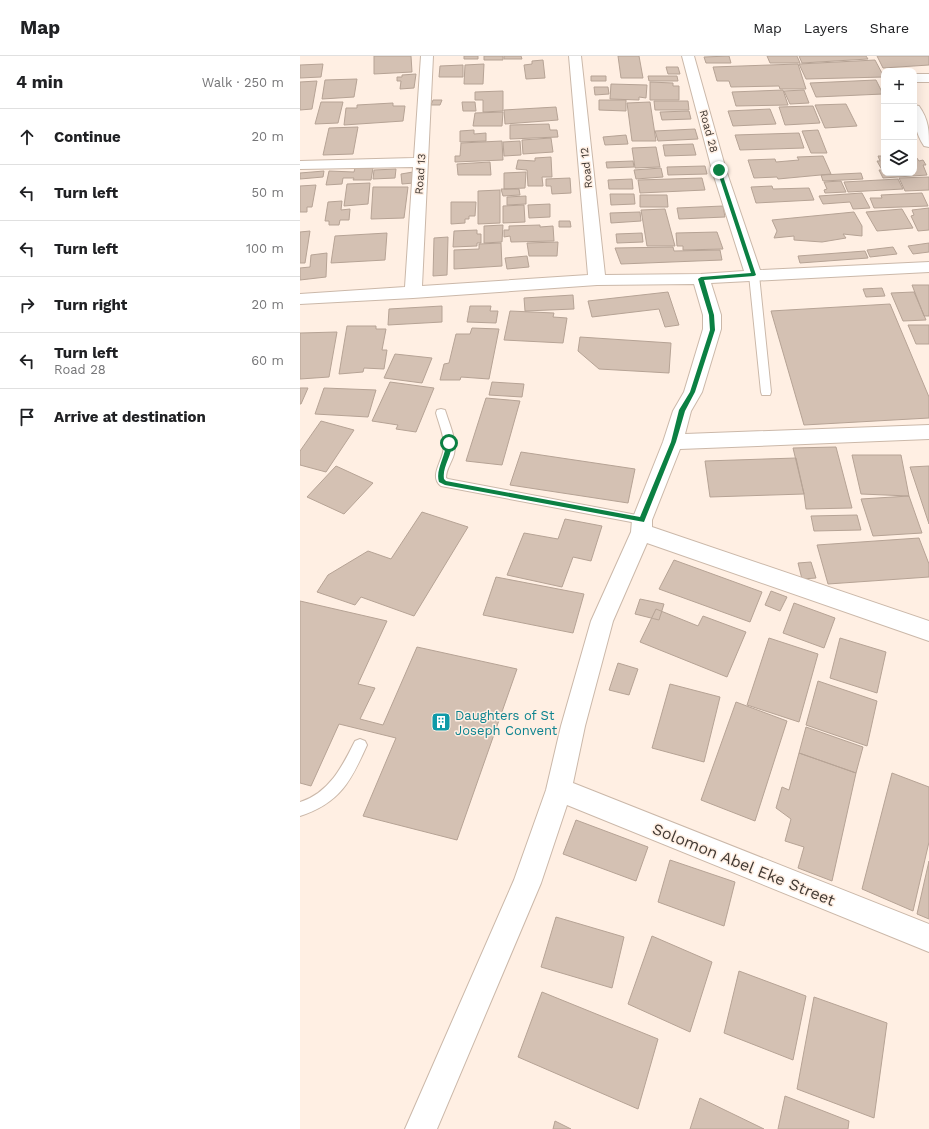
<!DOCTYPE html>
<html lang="en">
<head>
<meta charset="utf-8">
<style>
  body { margin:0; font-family:"Work Sans",sans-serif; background:#f6f6f6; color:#202124 }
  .controls { position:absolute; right:12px; top:12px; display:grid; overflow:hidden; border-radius:8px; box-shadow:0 4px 16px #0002 }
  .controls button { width:36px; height:36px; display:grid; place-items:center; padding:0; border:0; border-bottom:1px solid #e0e0e0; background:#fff; color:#202124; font:20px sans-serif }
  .stop { position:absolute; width:12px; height:12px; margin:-9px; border:3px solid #0b8043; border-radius:50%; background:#fff }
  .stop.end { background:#0b8043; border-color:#fff; box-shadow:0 1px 4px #0008 }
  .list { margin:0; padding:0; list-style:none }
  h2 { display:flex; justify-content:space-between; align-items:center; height:52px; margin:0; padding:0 16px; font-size:17px }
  h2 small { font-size:13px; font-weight:400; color:#757577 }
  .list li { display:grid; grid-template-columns:26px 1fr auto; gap:12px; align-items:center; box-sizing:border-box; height:56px; padding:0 16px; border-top:1px solid #e0e0e0 }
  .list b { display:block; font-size:15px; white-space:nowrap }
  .list p { margin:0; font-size:13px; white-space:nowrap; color:#757577 }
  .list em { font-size:13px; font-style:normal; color:#757577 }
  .icon { flex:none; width:22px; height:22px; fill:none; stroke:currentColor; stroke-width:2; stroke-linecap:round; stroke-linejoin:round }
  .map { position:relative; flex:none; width:629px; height:1073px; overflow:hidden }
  header { display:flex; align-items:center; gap:24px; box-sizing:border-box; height:56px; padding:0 20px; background:#fff; border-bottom:1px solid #e0e0e0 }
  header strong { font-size:19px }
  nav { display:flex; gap:22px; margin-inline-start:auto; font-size:14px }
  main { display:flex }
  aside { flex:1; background:#fff }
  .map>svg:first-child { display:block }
</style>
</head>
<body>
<header>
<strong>Map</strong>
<nav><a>Map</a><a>Layers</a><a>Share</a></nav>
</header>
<main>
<aside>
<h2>4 min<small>Walk · 250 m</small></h2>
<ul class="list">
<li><svg class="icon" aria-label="ahead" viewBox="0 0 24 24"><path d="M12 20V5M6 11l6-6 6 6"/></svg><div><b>Continue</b></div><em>20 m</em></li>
<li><svg class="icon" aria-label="left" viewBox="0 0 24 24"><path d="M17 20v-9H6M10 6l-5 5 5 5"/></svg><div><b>Turn left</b></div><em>50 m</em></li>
<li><svg class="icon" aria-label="left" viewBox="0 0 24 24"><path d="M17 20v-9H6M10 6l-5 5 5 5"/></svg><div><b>Turn left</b></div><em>100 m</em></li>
<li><svg class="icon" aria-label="right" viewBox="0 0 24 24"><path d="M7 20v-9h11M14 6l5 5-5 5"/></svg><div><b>Turn right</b></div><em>20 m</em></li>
<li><svg class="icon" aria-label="left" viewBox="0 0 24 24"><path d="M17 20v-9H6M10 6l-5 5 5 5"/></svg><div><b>Turn left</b><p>Road 28</p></div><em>60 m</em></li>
<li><svg class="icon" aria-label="arrive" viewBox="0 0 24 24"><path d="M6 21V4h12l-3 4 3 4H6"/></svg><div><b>Arrive at destination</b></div></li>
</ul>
</aside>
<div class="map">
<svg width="629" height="1073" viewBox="0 0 629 1073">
  <rect width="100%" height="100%" fill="#ffefe3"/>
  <path fill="#d4c1b3" stroke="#b6a395" d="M74,0H111L112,16L74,18Z
    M164,0H178V3H164Z
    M184,0H203V4H184Z
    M204,0H221L222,3H204Z
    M318,0H339L343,22H321Z
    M429,0L431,7H406L404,1Z
    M467,0H497L500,7H470Z
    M499,0H566L568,3L502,7Z
    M577,0H629V9L583,12Z
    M243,4L245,22L226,23L224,9L232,8V5Z
    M575,4L584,21L506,23L499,8Z
    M23,8L21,21L0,22V9Z
    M184,8L183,28H164L165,9Z
    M498,8L506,33H480L479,30L431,31L429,25H417L413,11Z
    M163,9V21H139L140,10Z
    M366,11H378L380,18H368Z
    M116,18L114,32L100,33L101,25H97V21H102V19Z
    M291,20H306V25H291Z
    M348,20H377L378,25H349Z
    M57,23L54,41L22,43L25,24Z
    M576,24L583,38L516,41L510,27Z
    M17,25L12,53L0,54V26Z
    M350,26L373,27V30H379V44H350Z
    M311,28L347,29L346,42L339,41V44L310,43Z
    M294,31H308L309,38L295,39Z
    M483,34L488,49L436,50L432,36Z
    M504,34L509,47L490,48L484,35Z
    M203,35V55L183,56V44H175V36Z
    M133,44H142L140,49H131Z
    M299,44H326V55L299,54Z
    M354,45H388L389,54H355Z
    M21,46H43L38,67L15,68Z
    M162,46H175L176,55H163Z
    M350,46L356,85H332L327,47Z
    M93,47V50H105L103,65L44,69L46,52H57V49Z
    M546,48L557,70L525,72L515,49Z
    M513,50L520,67L485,69L479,51Z
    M256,51L258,64L205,68L204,54Z
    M470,53L476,68L433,70L428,55Z
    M389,55L391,63L362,64L360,56Z
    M203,56L202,70H173L175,57Z
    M249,68L250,74H257L258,81L210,83V69Z
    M58,71L53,98L23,99L29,72Z
    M395,73L398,83L358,85L355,75Z
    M174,74V78L186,77V85L160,86V75Z
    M518,74L527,97H511L502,75Z
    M499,77L504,92L440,94L435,79Z
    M326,79L328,88L305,89L303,81Z
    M251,82L253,96L223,98L222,84Z
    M202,85L203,104L155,106V100H160L161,87Z
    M220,85L221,99L204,100L203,86Z
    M393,88L396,99L365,100L363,89Z
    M356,91L360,111L335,112L332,92Z
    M614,98L619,105L623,104L626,109H623L627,119L583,122L579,114H582L577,105H580L578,100H584V117H614Z
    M523,100L531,118L478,123L477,121L454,122L448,104L475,103L476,106L499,104L497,101Z
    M251,101L252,121H242L243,130H228L227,114L216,113L218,104L235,105V102Z
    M333,105L334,111L307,112L306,106Z
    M190,106L191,119H158L157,108Z
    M405,110L407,118L368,119L367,111Z
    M55,112H73L71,124H53L54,122H43L42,128L26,129L29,115L54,116Z
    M361,112L363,121L336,123L334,114Z
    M96,113L95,122L73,123L74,114Z
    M24,115L23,121L0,123V117Z
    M113,116L114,127L102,128L101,118Z
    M226,116L225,132L204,133V117Z
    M561,117L563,123L523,125L521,119Z
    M629,121V134L605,135L599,122Z
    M270,122L271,137L252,138L251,130H246V123Z
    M402,122L405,134L340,137L338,124Z
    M332,123L333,133H309L308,124Z
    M598,123L603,133L548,136L544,126Z
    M541,125L546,136L525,137L524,134L527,133L524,126Z
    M70,127L68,148L44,150L47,128Z
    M16,129L12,151H7V156H0V130Z
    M472,130L473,133L509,132L514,144L456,147L451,131Z
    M73,131H108L104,162L71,163Z
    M201,133H219L220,139L203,140Z
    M200,134V167L178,168V135Z
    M562,137L570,152L553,153L550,146L523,148L519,140Z
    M622,137L628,150L574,152L570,142H582L581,139Z
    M310,138H334L335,148L311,149Z
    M340,139H367L368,151H340Z
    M226,140V148L207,149V141Z
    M42,145L41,154L50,153L49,164H40L39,169H29V165H25L28,146Z
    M151,146H176L175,160H169V163H165V167L151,168Z
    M250,148V161L229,162L228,149Z
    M224,149L225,166L203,167V150Z
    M423,150L425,161L379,163L377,152Z
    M629,152V174L618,175L611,160L614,159L612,154Z
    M365,153L375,190H347L341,154Z
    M602,153L613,172L577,175L566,156Z
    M340,156L341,165L311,167L310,157Z
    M554,156L562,170V180L543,178L546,182L522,186L494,184V180L474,182L477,175L472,164Z
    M259,165H270L271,171H259Z
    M203,169L202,186L184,187V170Z
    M240,169V171L253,170L254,185L211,186L210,180L204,181V174H209V170Z
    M177,174V178H181V187H177V190L153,191L154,175Z
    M10,175L5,207H0V176Z
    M417,176L423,193L383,194V190H377L376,177Z
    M87,177L85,204L31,207L35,180Z
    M342,177L343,186L317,187L316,178Z
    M148,181L147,219L133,220L134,182Z
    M258,186L257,200H229L227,187Z
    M201,187L202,210L154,213V194L179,193V188Z
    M629,187V196L613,198L608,190Z
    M373,191L374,195L420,194L422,204L321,208L315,192Z
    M593,191L597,198L570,201L567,194Z
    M565,195L568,202L500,207L498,200Z
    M27,197L26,221L0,224V212L10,211L11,199Z
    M227,200L229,211L207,213L205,202Z
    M612,229H629V260H624Z
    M582,232L585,240L566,241L563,233Z
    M368,236L379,269L365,271L359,253L292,261L288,245Z
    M614,236L626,264L603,265L591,237Z
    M273,239L274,253L225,255L224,242Z
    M590,248L629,341V362L504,369L471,255Z
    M142,250V266L88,269L89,253Z
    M170,250H191L190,255H198L196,267L167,266Z
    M210,255L254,257L253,261L267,262L263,287L204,284Z
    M608,269H629V288H616Z
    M47,270H76V273H86L82,294H87L84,313L64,312L63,316L39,318Z
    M172,272L199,273L189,323L161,321L160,324H140L144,308L149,307L156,278H170Z
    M37,276L29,321L0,323V277Z
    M280,281L371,287L369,317L299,313L278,295Z
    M95,298L132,302L122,327L84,322Z
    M90,326L134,332L116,376L96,373L98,369L72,365Z
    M192,326L224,328L222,341L189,339Z
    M0,332H8L1,348H0Z
    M24,332L76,334L68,361L15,358Z
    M186,342L220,345L202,409L166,405Z
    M21,365L54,374L26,416L0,409V395Z
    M536,391L552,452L506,453L504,438L493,392Z
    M221,396L335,413L328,447L210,429Z
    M552,399H601L609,440L561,438Z
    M496,402L504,438L410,441L405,405Z
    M36,410L73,427L44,458L7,441Z
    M629,410V468L610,411Z
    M609,440L622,477L573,480L561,443Z
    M122,456L168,471L114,560L61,541L55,549L17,536L28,519L68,495L91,503Z
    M557,459L561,474L514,475L511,460Z
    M265,463L302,470L291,505L273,501L262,531L207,519L224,477L258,483Z
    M619,482L629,508V521L528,528L517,489Z
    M374,504L462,536L450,566L359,533Z
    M511,506L516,522L502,523L498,507Z
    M196,521L284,538L273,577L183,559Z
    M471,535L487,541L480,555L465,549Z
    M340,543L364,548L359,564L335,558Z
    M0,545L87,565L58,628L75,632L60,663L83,669L117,591L217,613L157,784L63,760L96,682L39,668L11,730L0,727Z
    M494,547L535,562L524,592L483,577Z
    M356,553L398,570L403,560L446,576L427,621L340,586Z
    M469,582L518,598L499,666L447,649Z
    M540,582L586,596L577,637L530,622Z
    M318,607L338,613L329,639L309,634Z
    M518,625L577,645L567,690L506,669Z
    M370,628L420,641L404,706L352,692Z
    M436,646L487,665L455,765L401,744Z
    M506,671L563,691L556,717L499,697Z
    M499,697L556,717L532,825L498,812L504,791L485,785L491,763L476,752L482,731L489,734Z
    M592,717L629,731V786L613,855L562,833Z
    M276,764L348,791L336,825L263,798Z
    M370,804L435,826L424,870L358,846Z
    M629,805V863L617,858Z
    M256,861L324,881L312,932L241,911Z
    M352,880L412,906L390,976L328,948Z
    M439,915L506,940L493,1004L424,977Z
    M242,936L358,983L338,1053L218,1001Z
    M514,941L587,967L574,1062L497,1033Z
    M485,1040L549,1065L548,1073H478Z
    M400,1042L464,1073H390Z
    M255,1065L271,1073H253Z"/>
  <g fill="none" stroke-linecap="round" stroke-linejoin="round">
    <g stroke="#cbb8a9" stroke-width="2">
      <path id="lane" d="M454,216L459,219L471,336L470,339H462L461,336L449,219Z
        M141,353L145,354L146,357C150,370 157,384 154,398C152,406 146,413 146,422L148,423L342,460L346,461L348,464L346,467L342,468L141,430C128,420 144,404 144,390C144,379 139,368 136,357L137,354Z
        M60,683L65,685L67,689C51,725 40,747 0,760V746C29,737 42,711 55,685Z"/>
    </g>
    <g stroke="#cbb8a9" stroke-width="2">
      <path id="street" d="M121,0H133L122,230L288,219L269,0H281L305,219L401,218L444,215L412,114L382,0H394L426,114L460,214L629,206V216L411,227L421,259V273L402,336L391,355L385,378L629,369V383L380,393L352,464V471L629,565V585L347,487L313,565L285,670L273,727L629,868V896L267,749L241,827L137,1073H105L214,824L246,734L261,670L291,565L331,476L332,464L363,386L373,355L384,336L403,273V259L394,228L297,229L113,242L0,248V238L105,231L113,111L0,113V105L114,102Z
        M614,18H629V26H614Z
        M614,49L619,50C629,64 629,75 629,91L624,90C615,76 614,65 614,49Z"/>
    </g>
    <use href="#lane" fill="#fff" fill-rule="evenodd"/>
    <use href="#street" fill="#fff" fill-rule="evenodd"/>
  </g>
  <path fill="#0b8043" d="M419,113L421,114L456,219L454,220L404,224L414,259L415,274L395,336L385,355L376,386L344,466L145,429L139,426C135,414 146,400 146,387L149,385L152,387C152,400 142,411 144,423L146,425L340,461L371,386L379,354L390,336L410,274L409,259L398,223L401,221L451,217L417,114Z"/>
  <defs>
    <g id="building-square" transform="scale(1)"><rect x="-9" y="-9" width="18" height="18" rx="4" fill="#0f9aa8" stroke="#ffefe3"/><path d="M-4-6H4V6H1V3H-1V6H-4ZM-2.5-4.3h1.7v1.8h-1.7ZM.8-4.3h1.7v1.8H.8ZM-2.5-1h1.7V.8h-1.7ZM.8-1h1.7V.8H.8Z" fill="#fff"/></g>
  </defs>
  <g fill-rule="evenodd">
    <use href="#building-square" x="141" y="666"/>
  </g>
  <g text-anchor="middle" stroke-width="3" stroke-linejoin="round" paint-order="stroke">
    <g font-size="11" fill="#413933" stroke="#ffefe3">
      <text transform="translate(409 75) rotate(75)" y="4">Road 28</text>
      <text transform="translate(286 112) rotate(-96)" y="4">Road 12</text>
      <text transform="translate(120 118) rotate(-86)" y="4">Road 13</text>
    </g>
    <g font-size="13" fill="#0d838f" stroke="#ffefe3" text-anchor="start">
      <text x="155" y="664">Daughters of St<tspan x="155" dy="15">Joseph Convent</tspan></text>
    </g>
    <g font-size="16" fill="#413933" stroke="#ffefe3">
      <text transform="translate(444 808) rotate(22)" y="6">Solomon Abel Eke Street</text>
    </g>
  </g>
</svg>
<div class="controls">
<button>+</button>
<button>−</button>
<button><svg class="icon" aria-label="layers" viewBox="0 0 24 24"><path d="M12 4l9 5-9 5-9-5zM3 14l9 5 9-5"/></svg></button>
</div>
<div class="stop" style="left:149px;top:387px"></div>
<div class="stop end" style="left:419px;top:114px"></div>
</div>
</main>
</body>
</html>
